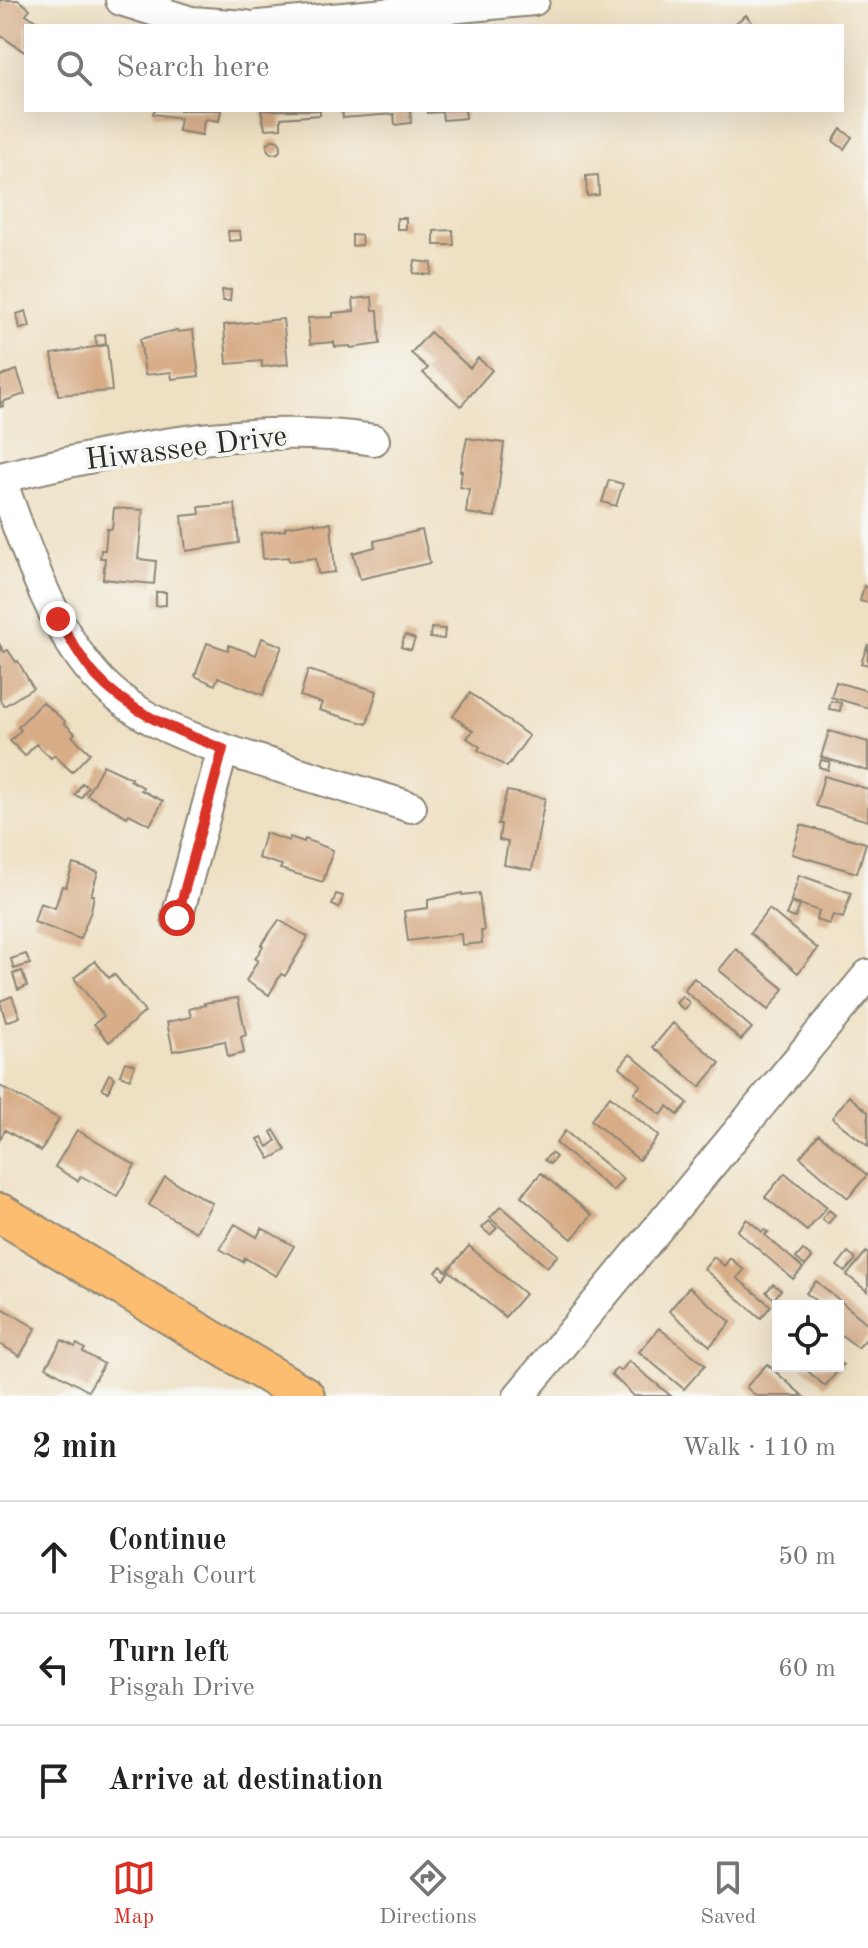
<!DOCTYPE html>
<html lang="en">
<head>
<meta charset="utf-8">
<style>
  body { margin:0; font-family:"Old Standard TT",serif; background:#f6f6f6; color:#222 }
  .controls { position:absolute; right:24px; bottom:24px; display:grid; overflow:hidden; border-radius:0px; box-shadow:0 8px 32px #0002 }
  .controls button { width:72px; height:72px; display:grid; place-items:center; padding:0; border:0; border-bottom:2px solid #e0e0e0; background:#fff; color:#222; font:40px sans-serif }
  .stop { position:absolute; width:24px; height:24px; margin:-18px; border:6px solid #d93025; border-radius:50%; background:#fff }
  .stop.end { background:#d93025; border-color:#fff; box-shadow:0 2px 8px #0008 }
  .list { margin:0; padding:0; list-style:none }
  h2 { display:flex; justify-content:space-between; align-items:center; height:104px; margin:0; padding:0 32px; font-size:34px }
  h2 small { font-size:26px; font-weight:400; color:#767676 }
  .list li { display:grid; grid-template-columns:52px 1fr auto; gap:24px; align-items:center; box-sizing:border-box; height:112px; padding:0 32px; border-top:2px solid #e0e0e0 }
  .list b { display:block; font-size:30px; white-space:nowrap }
  .list p { margin:0; font-size:26px; white-space:nowrap; color:#767676 }
  .list em { font-size:26px; font-style:normal; color:#767676 }
  .icon { flex:none; width:44px; height:44px; fill:none; stroke:currentColor; stroke-width:2; stroke-linecap:round; stroke-linejoin:round }
  .map { position:relative; flex:none; width:868px; height:1396px; overflow:hidden }
  .search { position:absolute; background:#fff; box-shadow:0 8px 32px #0002; left:24px; right:24px; top:24px; height:88px; display:flex; align-items:center; gap:20px; box-sizing:border-box; padding:0 28px; border-radius:0px; color:#767676; font-size:30px }
  .sheet { height:440px; background:#fff }
  nav { display:flex; justify-content:space-around; align-items:center; box-sizing:border-box; height:112px; border-top:2px solid #e0e0e0; background:#fff; font-size:22px; color:#767676 }
  nav a { display:grid; justify-items:center; gap:4px }
  nav .on { color:#d93025 }
  .map>svg:first-child { display:block }
</style>
</head>
<body>
<div class="map">
<svg width="868" height="1396" viewBox="0 0 868 1396">
  <rect width="100%" height="100%" fill="#f6f6f2"/>
  <filter id="ink" filterUnits="userSpaceOnUse"><feTurbulence type="fractalNoise" baseFrequency=".0125" numOctaves="2"/><feDisplacementMap in="SourceGraphic" scale="16" xChannelSelector="R" yChannelSelector="G"/><feConvolveMatrix kernelMatrix="1 2 1 2 8 2 1 2 1" color-interpolation-filters="sRGB"/></filter>
  <filter id="wash" filterUnits="userSpaceOnUse"><feTurbulence type="fractalNoise" baseFrequency=".006" numOctaves="4" result="noise"/><feDisplacementMap in="SourceGraphic" scale="32" xChannelSelector="R" yChannelSelector="G"/><feGaussianBlur stdDeviation="1.8" result="paint"/><feColorMatrix in="noise" values="0 0 0 0 0 0 0 0 0 0 0 0 0 0 0 0 0 1.4 0 .05"/><feComposite in="paint" operator="in"/></filter>
  <g filter="url(#wash)">
    <rect width="100%" height="100%" fill="#eee0c2"/>
    <g id="blocks">
      <path fill="#d7ac86" d="M0,0H18L30,9L26,14L43,26H26V53L0,35Z
        M746,15L755,26H732Z
        M154,110H221L219,121L206,119L204,121L202,135L178,131L180,118L153,114Z
        M261,110H320V115L281,118V128L265,129Z
        M342,110H410L411,123L395,125L394,114L343,118Z
        M427,110H465L466,118L443,120L442,112L427,113Z
        M841,129L852,137L844,149L833,141Z
        M267 147a7 7 0 1 1 14 0a7 7 0 1 1-14 0Z
        M598,175L599,195L587,196L586,176Z
        M397,218H406V229H397Z
        M453,230L454,245H434V231Z
        M228,231H240L241,240L229,241Z
        M352,235H361L362,245L352,246Z
        M415,261L432,263L431,275L413,273Z
        M222,290H231L230,301H223Z
        M372,297L373,310H378L380,344L351,348L350,346L335,347L334,342L310,344L308,318L333,317V313L354,311L353,299Z
        M26,311L30,327L20,329L17,314Z
        M283,319L288,364L262,367V361L227,364L224,325Z
        M177,330L178,332L193,330L199,376L172,379L171,372L145,375L140,339Z
        M430,332L470,368L478,358L492,370L461,406L423,373L428,368L411,353Z
        M105,334L106,344L97,346L95,336Z
        M107,345L112,391L58,395L52,354Z
        M17,370L25,394L2,402L3,406L0,407V376Z
        M467,438L504,443L495,517L466,513L469,489L460,487L462,471H460Z
        M609,480L623,484L616,506L602,502Z
        M235,504L239,543L186,551L182,516L200,514L199,507Z
        M114,508L143,510L138,559L156,561L154,584L103,579L105,558H100L101,550H105L107,529H112Z
        M315,522V524L331,523L335,572L318,574L316,558L289,561L288,557L263,559L261,533L285,530V527Z
        M422,530L430,563L360,579L353,553L375,547L374,541Z
        M864,586L868,588V603L860,601Z
        M156,592H166V605L156,606Z
        M431,628L445,629L444,639L430,638Z
        M405,635L415,639L411,650L401,647Z
        M262,638L282,646L263,695L218,677L215,685L195,676L207,643L228,650L229,645L256,655Z
        M868,644V665L861,663Z
        M0,645L4,652L8,650L16,662L18,661L33,688L4,706L0,700Z
        M308,670L377,691L367,724L319,710L322,703L300,696Z
        M836,682L868,691V708L831,697Z
        M470,693L529,736L507,767L478,750L480,747L467,738L473,731L453,716Z
        M831,701L841,703L840,711L829,709Z
        M42,702L65,721L64,723L75,733L72,736L90,753L72,772L54,755L51,758L36,744L25,756L10,741L21,730L18,727Z
        M829,731L868,742V771L821,757Z
        M821,760L830,762L828,770L819,767Z
        M103,765L131,778L130,780L143,787L141,790L163,801L150,825L129,814L127,817L87,795Z
        M824,776L868,789V821L816,806Z
        M82,783L88,787L81,798L75,795Z
        M507,791L545,798L532,870L504,865L508,842L499,840L501,824H498Z
        M801,825L866,843L857,873L792,854Z
        M265,833L289,841L290,837L304,842L305,839L333,850L323,882L280,869L282,865L258,858Z
        M73,864L98,872L91,895H94L91,911L80,939L34,922L40,903L55,908L62,886L66,887Z
        M799,875L851,893L843,918L833,915L829,924L816,920L819,911L791,901Z
        M462,893V895L479,893L484,931H481L482,943L462,945L461,934L408,941L404,911L428,908V900Z
        M336,894L343,896L339,908L332,905Z
        M791,903L800,906L795,918L786,915Z
        M769,909L818,949L798,973L750,933Z
        M279,920L308,937L285,976L281,974L269,995L246,981L258,960L255,959L263,946L261,945Z
        M736,949L784,989L768,1010L719,970Z
        M26,954L30,964L14,969L11,959Z
        M95,961L109,978L114,974L145,1012L109,1042L94,1024L104,1016L74,978Z
        M22,971L27,986L18,990L13,974Z
        M694,978L752,1028L741,1040L684,990Z
        M12,996L20,1017L6,1022L0,1001Z
        M682,996L690,1003L684,1010L676,1003Z
        M238,998L246,1035L241,1037L244,1053L228,1057L225,1041L173,1051L167,1022L191,1017L189,1009L205,1005L204,1003Z
        M673,1023L720,1063L700,1087L653,1047Z
        M630,1054L688,1103L678,1115L668,1106L661,1115L634,1093L641,1085L620,1067Z
        M125,1062L135,1065L130,1079L120,1075Z
        M109,1074L115,1078L108,1092L102,1088Z
        M0,1086L59,1119L41,1151L5,1130L0,1139Z
        M610,1096L659,1136L639,1160L591,1120Z
        M849,1096L868,1112V1146L832,1118Z
        M77,1130L135,1165L117,1196L81,1176L78,1181L55,1167Z
        M274,1130L286,1150L270,1159L258,1139L262,1137L268,1147L276,1141L271,1132Z
        M565,1131L623,1179L613,1191L556,1143Z
        M819,1134L867,1175L848,1198L800,1157Z
        M551,1153L556,1157L550,1164L544,1160Z
        M541,1173L592,1215L572,1239L521,1196Z
        M785,1173L827,1207L807,1231L765,1197Z
        M165,1177L212,1203L196,1232L149,1205Z
        M501,1206L558,1255L547,1267L490,1218Z
        M829,1210L835,1215L828,1224L822,1219Z
        M747,1219L762,1232L764,1230L768,1232L765,1235L803,1268L793,1279L737,1231Z
        M489,1221L497,1228L490,1235L482,1228Z
        M235,1224L257,1237L262,1228L294,1246L276,1276L245,1258L243,1262L220,1249Z
        M469,1246L525,1294L505,1317L448,1270Z
        M803,1250L812,1258L805,1266L796,1258Z
        M848,1252L856,1259L845,1272L837,1266Z
        M866,1252L868,1254V1292L847,1275Z
        M714,1257L724,1266L730,1258L744,1270L737,1278L771,1306L761,1318L704,1269Z
        M441,1266L448,1273L443,1279L436,1272Z
        M816,1281L868,1324V1337L858,1348L838,1332V1306H822L806,1293Z
        M773,1284L781,1290L774,1299L766,1292Z
        M689,1287L731,1322L710,1346L669,1311Z
        M0,1307L36,1328L20,1356L0,1344Z
        M659,1328L705,1365L684,1389L639,1352Z
        M62,1340L75,1347L77,1344L85,1349L83,1352L104,1364L88,1391L46,1367Z
        M629,1361L671,1396H634L611,1374L617,1368L621,1371Z
        M838,1361L843,1365L825,1386L802,1366H838Z
        M767,1364L803,1396H756L746,1387Z"/>
    </g>
  </g>
  <g filter="url(#ink)">
    <use href="#blocks" fill-opacity="0" stroke="#8c8676" stroke-width="2"/>
    <g fill="none" stroke-linecap="round" stroke-linejoin="round">
      <g stroke="#8c8676" stroke-width="34">
        <path id="minor" d="M121,0L191,22L246,26
          M258,26L534,0
          M0,478C24,542 49,623 95,675C142,729 217,747 283,768C326,781 369,794 411,807
          M0,478C119,449 252,421 374,440
          M177,918L223,749
          M519,1396L868,975"/>
      </g>
      <g stroke="#8c8676" stroke-width="42">
        <path id="major" d="M0,1213L305,1396"/>
      </g>
      <use href="#minor" stroke="#fff" stroke-width="30"/>
      <use href="#major" stroke="#fcbd6f" stroke-width="38"/>
    </g>
  </g>
  <g fill="none" stroke-linecap="round" stroke-linejoin="round" filter="url(#ink)">
    <path stroke="#d93025" stroke-width="10" d="M58,619C70,638 81,660 96,676C131,714 176,730 223,749L177,918"/>
  </g>
  <g text-anchor="middle" stroke-width="8" stroke-linejoin="round" paint-order="stroke">
    <g font-size="30" fill="#2b2b2b" stroke="#f6f6f2">
      <text transform="translate(186 447) rotate(-7)" y="10">Hiwassee Drive</text>
    </g>
  </g>
</svg>
<div class="controls">
<button><svg class="icon" aria-label="locate" viewBox="0 0 24 24"><circle cx="12" cy="12" r="6"/><path d="M12 2v4M12 18v4M2 12h4M18 12h4"/></svg></button>
</div>
<div class="stop" style="left:177px;top:918px"></div>
<div class="stop end" style="left:58px;top:619px"></div>
<div class="search"><svg class="icon" aria-label="search" viewBox="0 0 24 24"><circle cx="10" cy="10" r="6"/><path d="M15 15l6 6"/></svg>Search here</div>
</div>
<section class="sheet">
<h2>2 min<small>Walk · 110 m</small></h2>
<ul class="list">
<li><svg class="icon" aria-label="ahead" viewBox="0 0 24 24"><path d="M12 20V5M6 11l6-6 6 6"/></svg><div><b>Continue</b><p>Pisgah Court</p></div><em>50 m</em></li>
<li><svg class="icon" aria-label="left" viewBox="0 0 24 24"><path d="M17 20v-9H6M10 6l-5 5 5 5"/></svg><div><b>Turn left</b><p>Pisgah Drive</p></div><em>60 m</em></li>
<li><svg class="icon" aria-label="arrive" viewBox="0 0 24 24"><path d="M6 21V4h12l-3 4 3 4H6"/></svg><div><b>Arrive at destination</b></div></li>
</ul>
</section>
<nav>
<a class="on"><svg class="icon" aria-label="map" viewBox="0 0 24 24"><path d="M3 6l6-2 6 2 6-2v14l-6 2-6-2-6 2zM9 4v14M15 6v14"/></svg>Map</a>
<a><svg class="icon" aria-label="directions" viewBox="0 0 24 24"><path d="M12 3l9 9-9 9-9-9zM9 14v-3h6M13 9l2 2-2 2"/></svg>Directions</a>
<a><svg class="icon" aria-label="saved" viewBox="0 0 24 24"><path d="M7 4h10v16l-5-4-5 4z"/></svg>Saved</a>
</nav>
</body>
</html>
